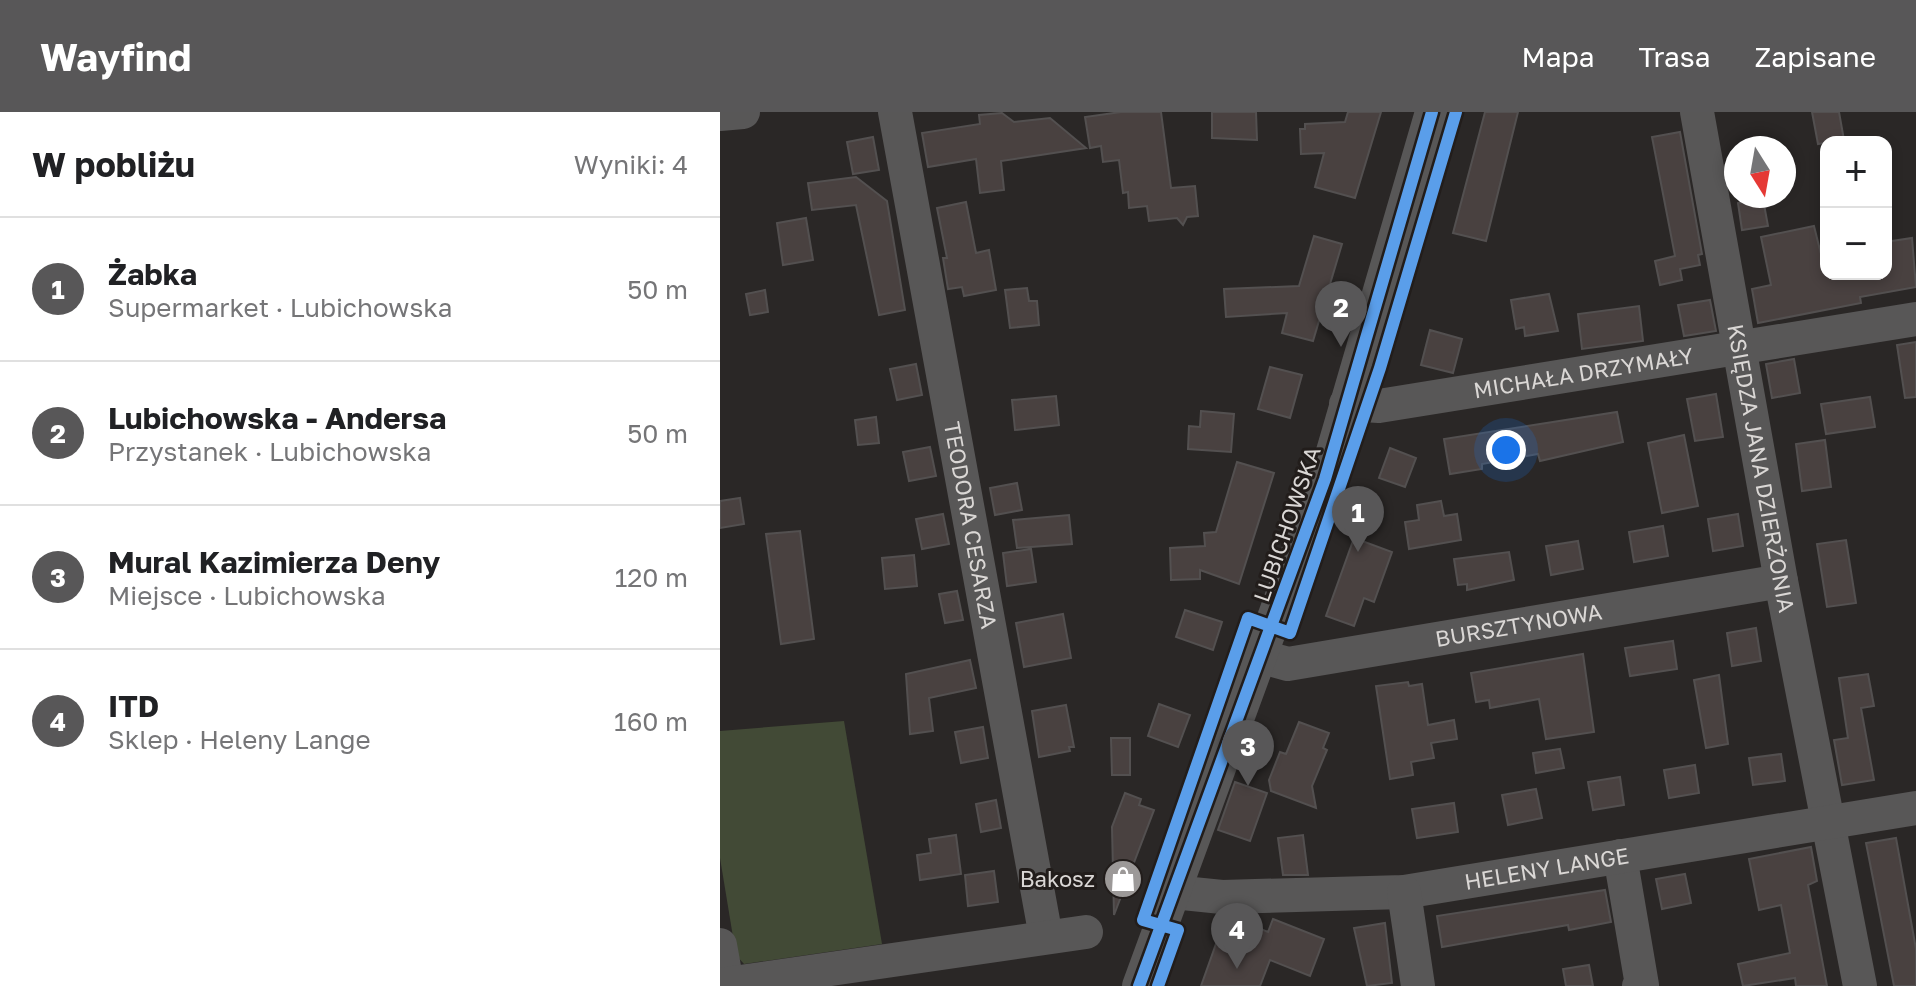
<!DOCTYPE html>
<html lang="pl">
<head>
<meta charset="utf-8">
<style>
  body { margin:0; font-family:"Golos Text",sans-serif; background:#f2f2f2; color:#202124 }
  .controls { position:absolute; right:24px; top:24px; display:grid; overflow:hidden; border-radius:16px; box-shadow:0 4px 12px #0003 }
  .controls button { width:72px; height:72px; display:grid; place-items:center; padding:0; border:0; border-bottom:2px solid #e0e0e0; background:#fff; color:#202124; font:40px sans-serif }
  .compass { position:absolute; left:1004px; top:24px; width:72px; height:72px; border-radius:50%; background:#fff; box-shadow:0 4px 12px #0003; rotate:169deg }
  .you { position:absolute; left:786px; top:338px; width:28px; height:28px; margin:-20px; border:6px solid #fff; border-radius:50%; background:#1a73e8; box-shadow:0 0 0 12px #1a73e833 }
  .badge { display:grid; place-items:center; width:52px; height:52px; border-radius:50%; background:#585758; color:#fff; font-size:26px; font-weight:700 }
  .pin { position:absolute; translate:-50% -66px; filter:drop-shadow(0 2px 4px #0008) }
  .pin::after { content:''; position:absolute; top:42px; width:28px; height:24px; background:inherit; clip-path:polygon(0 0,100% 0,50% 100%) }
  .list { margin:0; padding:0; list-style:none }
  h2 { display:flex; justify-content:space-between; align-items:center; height:104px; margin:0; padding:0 32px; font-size:34px }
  h2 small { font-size:26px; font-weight:400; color:#757577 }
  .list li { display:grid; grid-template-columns:52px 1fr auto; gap:24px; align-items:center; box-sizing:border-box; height:144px; padding:0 32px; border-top:2px solid #e0e0e0 }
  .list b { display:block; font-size:30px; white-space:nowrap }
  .list p { margin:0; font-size:26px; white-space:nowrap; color:#757577 }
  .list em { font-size:26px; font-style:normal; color:#757577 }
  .map { position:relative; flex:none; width:1196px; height:874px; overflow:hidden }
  header { display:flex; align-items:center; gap:48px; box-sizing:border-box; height:112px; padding:0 40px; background:#585758; color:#fff }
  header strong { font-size:38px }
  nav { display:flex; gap:44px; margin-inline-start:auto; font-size:28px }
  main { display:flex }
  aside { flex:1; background:#fff }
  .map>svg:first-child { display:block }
</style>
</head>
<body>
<header>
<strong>Wayfind</strong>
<nav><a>Mapa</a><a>Trasa</a><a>Zapisane</a></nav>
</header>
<main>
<aside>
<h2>W pobliżu<small>Wyniki: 4</small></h2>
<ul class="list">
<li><span class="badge">1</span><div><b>Żabka</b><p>Supermarket · Lubichowska</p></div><em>50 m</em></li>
<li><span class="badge">2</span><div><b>Lubichowska - Andersa</b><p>Przystanek · Lubichowska</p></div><em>50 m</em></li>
<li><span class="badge">3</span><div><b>Mural Kazimierza Deny</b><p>Miejsce · Lubichowska</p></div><em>120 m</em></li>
<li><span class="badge">4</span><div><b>ITD</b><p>Sklep · Heleny Lange</p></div><em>160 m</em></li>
</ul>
</aside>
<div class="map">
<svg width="1196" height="874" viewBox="0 0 1196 874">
  <rect width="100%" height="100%" fill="#2a2726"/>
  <path fill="#424a36" d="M124,609L162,832L24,852L16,843L0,746V619Z"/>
  <path fill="#494140" stroke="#535050" stroke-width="2" d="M401,0H441L451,76L475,74L478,104L467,105L463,113L457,106L429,109L427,94L409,96L408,80L403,81L399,48L383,50L381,34L370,36L365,5Z
    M492,0H536L537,28L492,26Z
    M628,0H661L635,86L595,75L604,41L581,42L580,17H585V12L625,10Z
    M765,0H798L766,129L733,121Z
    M1092,0H1119L1124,28L1098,32Z
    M282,1L294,10L330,6L366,36L281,49L284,78L260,81L256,47L208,55L202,21L260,12L259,3Z
    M960,20L982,142L978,143L980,153L960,157L962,168L940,173L935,149L955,144L932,25Z
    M153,25L159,58L133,62L127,30Z
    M136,65L167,89L185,198L159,203L136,93L92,98L88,71Z
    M1043,87L1048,114L1022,118L1018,91Z
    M246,90L256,141L269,138L276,178L244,184L242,175L228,177L223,146H227L217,96Z
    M86,106L93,148L63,153L57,111Z
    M1094,114L1106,162H1166V138L1172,129L1192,126L1196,175L1140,185L1141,191L1038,211L1032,177L1051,173L1041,125Z
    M594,124L622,132L593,229L562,221L567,201L506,205L504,177L579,174Z
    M307,176L309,189H317L319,213L290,216L285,178Z
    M45,178L48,200L30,203L26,182Z
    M829,182L838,219L805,224L804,215L796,217L791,188Z
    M990,188L996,219L964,224L958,193Z
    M919,194L923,229L862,237L858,202Z
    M710,218L742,227L733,261L701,253Z
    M1196,230V285L1185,286L1177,233Z
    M1074,247L1080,281L1052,286L1046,252Z
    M196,252L202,283L177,288L170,257Z
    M550,255L582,263L570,306L538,297Z
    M996,282L1003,325L975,329L967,287Z
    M336,284L339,313L295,318L292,288Z
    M1150,285L1155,315L1106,322L1101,292Z
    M481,299L514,302L511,340L468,337L469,314L480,315Z
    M897,300L903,330L820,349L818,342L762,352V357L730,362L724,327Z
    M156,305L159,331L138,333L135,308Z
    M964,323L978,394L942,401L928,331Z
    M1105,328L1111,375L1082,379L1076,332Z
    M210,335L216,364L189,369L183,340Z
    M670,336L696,346L685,375L659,366Z
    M517,350L554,361L519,472L480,458V467L451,468L450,436L485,434L484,421L496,420Z
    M297,371L302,398L275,403L270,376Z
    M20,386L24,412L0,416V389Z
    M721,389L724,404L737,402L741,428L689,437L685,410L699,408L697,393Z
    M223,402L229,432L202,437L196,407Z
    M1018,402L1023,434L993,439L988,407Z
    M349,403L352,432L297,436L293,408Z
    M943,414L948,444L914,450L909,420Z
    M80,419L94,527L61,532L46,422Z
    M634,426L672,440L654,490L644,486L634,514L606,504Z
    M1126,428L1136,491L1107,495L1097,432Z
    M858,429L863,457L831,463L826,434Z
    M311,437L316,470L287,474L283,441Z
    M789,440L794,468L747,478V472L738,473L734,447Z
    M194,443L197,474L165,477L162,446Z
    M237,479L243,508L225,511L219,482Z
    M465,498L502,510L493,538L456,525Z
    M343,502L351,546L304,555L296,511Z
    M1036,516L1041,549L1012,554L1007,521Z
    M953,529L957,557L910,564L905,536Z
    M863,542L874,620L826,627L819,587L770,596L769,588L756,590L751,561Z
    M250,548L256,576L209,586L213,619L190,622L186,562Z
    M1148,562L1154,594L1141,596L1154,668L1122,673L1114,628L1128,626L1119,566Z
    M999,563L1008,632L986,636L974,568Z
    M688,570L689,574L702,572L708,613L734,608L737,627L711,631L714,646L691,650L693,663L670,667L656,574Z
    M439,592L470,603L458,635L428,624Z
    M346,593L354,635H349L350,639L319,645L312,599Z
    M579,610L609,621L603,636L607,638L592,674L596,696L551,679L549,668L560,640L566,642Z
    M263,615L268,646L241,651L235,620Z
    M391,626H410V663H392Z
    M840,637L844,656L816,661L813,641Z
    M1061,642L1065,669L1033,673L1029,646Z
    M975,653L979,681L949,686L944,658Z
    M900,665L904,693L873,698L868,670Z
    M515,670L547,681L530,729L498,718Z
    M816,677L822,706L788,713L782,683Z
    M405,681L421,687L419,693L434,698L394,803L392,715Z
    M276,688L281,716L261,720L256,692Z
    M734,691L738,720L697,726L692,697Z
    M236,723L241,762L200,768L197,743L211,741L209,727Z
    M583,723L588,763H563L558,726Z
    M1176,726L1196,837V874H1174L1146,731Z
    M1091,735L1097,769L1088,773L1107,874H1076L1075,866L1023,874L1018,852L1070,841L1061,793L1039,798L1029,747Z
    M274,759L278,790L248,794L245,763Z
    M965,762L971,791L942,797L936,767Z
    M885,778L891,810L849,818L848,813L722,835L717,804Z
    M553,807L604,827L590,864L550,848L540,874H481L497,829L524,838L533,814L548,820Z
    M665,811L672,871L647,874L634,816Z
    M869,853L873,874H846L843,857Z"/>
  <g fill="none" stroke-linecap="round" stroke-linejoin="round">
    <g stroke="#585757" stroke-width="34">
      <path id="s1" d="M175,0L326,825"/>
      <path id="s2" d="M977,0L1061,469L1140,874"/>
      <path d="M0,2L23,0"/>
      <path id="s3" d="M626,292L659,294L1196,207"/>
      <path id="s4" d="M539,544L568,552L1061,469"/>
      <path d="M900,744L922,873L919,874"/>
      <path id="s5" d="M453,780L502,785L684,780L1196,696"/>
      <path d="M684,780L698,874"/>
      <path d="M0,833L7,872"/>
      <path d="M0,873L366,820"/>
      <path d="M419,874L605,367L712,0"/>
    </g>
    <g stroke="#221d1b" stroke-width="17">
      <path id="cycleway" d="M419,874L605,367L712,0
        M438,874L458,818L423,808L528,506L570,521L660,256L736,0"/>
    </g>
    <use href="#cycleway" stroke="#5a9eea" stroke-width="12"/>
  </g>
  <defs>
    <g id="shop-disc" transform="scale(2)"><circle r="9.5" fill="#9c9998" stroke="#221d1b"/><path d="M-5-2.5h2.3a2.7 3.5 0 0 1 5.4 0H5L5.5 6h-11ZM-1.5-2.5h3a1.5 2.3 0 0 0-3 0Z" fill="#fff"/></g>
  </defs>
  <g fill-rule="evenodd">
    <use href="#shop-disc" x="403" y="767"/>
  </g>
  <g text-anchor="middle" stroke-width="6" stroke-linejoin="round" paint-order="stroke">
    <g font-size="22" fill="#dad7d5" stroke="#221d1b">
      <text dy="8" stroke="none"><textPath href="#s3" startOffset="240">MICHAŁA DRZYMAŁY</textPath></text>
      <text dy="8" stroke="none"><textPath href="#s2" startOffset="362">KSIĘDZA JANA DZIERŻONIA</textPath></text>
      <text transform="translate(567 412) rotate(-71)" y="8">LUBICHOWSKA</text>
      <text dy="8" stroke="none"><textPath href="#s1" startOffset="420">TEODORA CESARZA</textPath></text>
      <text dy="8" stroke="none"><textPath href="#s4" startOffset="264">BURSZTYNOWA</textPath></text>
      <text dy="8" stroke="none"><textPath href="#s5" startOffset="376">HELENY LANGE</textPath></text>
    </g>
    <g font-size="22" fill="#dad7d5" stroke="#221d1b" text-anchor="end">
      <text x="375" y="775">Bakosz</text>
    </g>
  </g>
</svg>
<div class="controls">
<button>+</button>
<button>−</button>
</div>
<svg class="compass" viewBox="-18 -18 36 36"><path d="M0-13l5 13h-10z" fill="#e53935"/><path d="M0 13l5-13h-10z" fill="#757577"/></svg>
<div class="you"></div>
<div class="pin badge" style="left:638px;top:440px">1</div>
<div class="pin badge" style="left:621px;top:235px">2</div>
<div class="pin badge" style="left:528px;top:674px">3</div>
<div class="pin badge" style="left:517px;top:857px">4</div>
</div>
</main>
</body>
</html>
